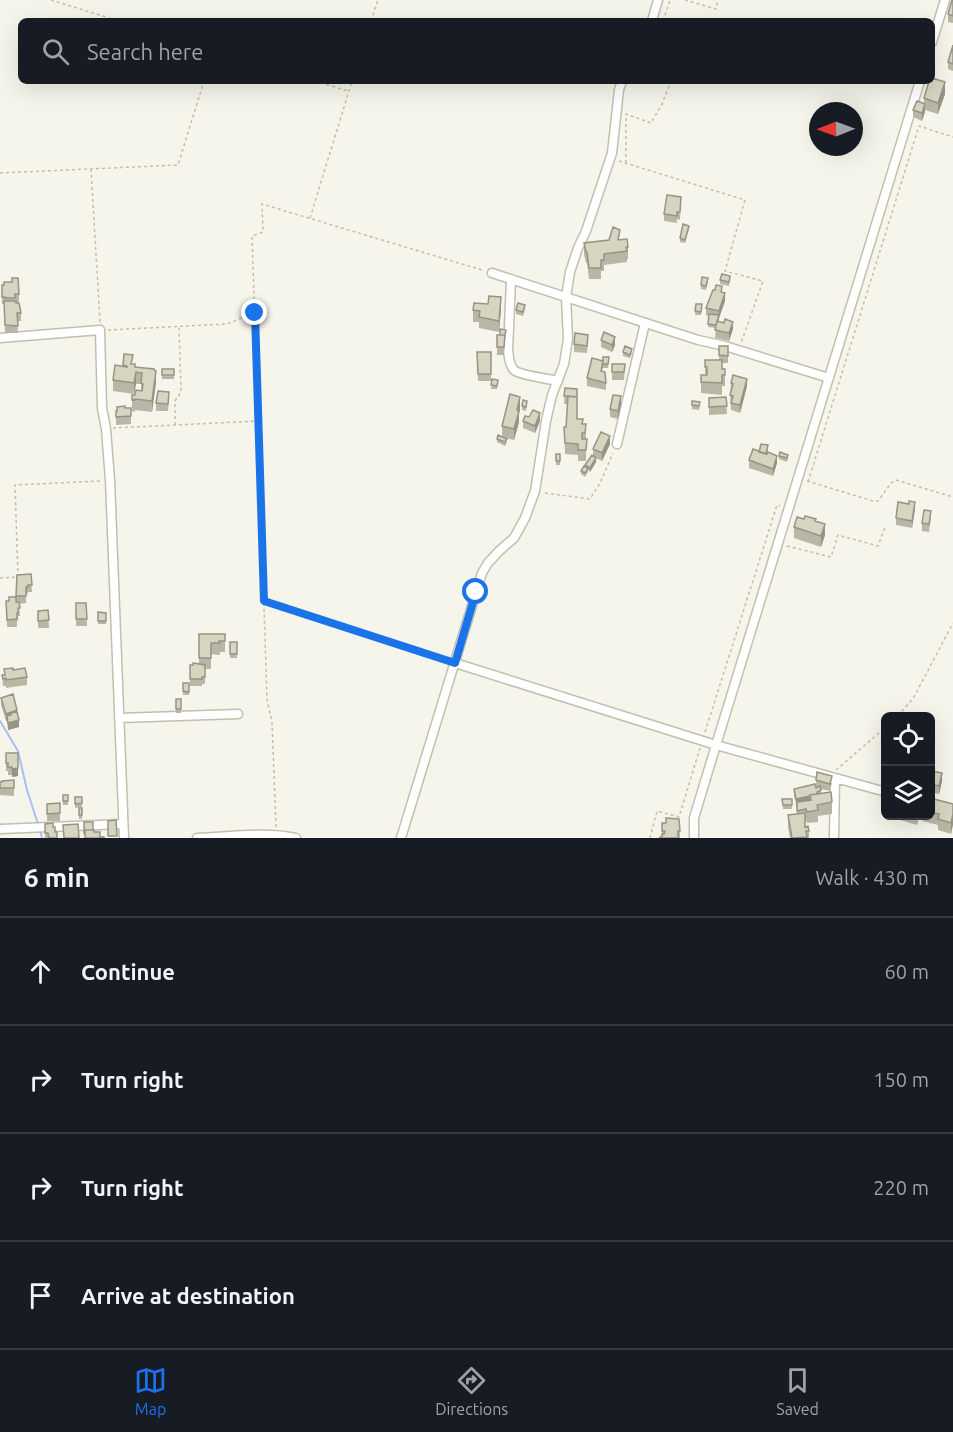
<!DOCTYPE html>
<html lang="en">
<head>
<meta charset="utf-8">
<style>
  body { margin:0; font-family:Ubuntu,sans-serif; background:#242831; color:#f1f3f6 }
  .controls { position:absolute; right:18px; bottom:18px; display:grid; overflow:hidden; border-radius:9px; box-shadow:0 6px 24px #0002 }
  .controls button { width:54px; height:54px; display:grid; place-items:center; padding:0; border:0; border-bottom:2px solid #363941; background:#171b24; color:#f1f3f6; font:30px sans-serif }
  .compass { position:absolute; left:809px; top:102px; width:54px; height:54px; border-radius:50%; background:#171b24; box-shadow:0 6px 24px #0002; rotate:269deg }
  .stop { position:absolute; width:18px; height:18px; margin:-14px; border:4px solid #1a73e8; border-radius:50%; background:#fff }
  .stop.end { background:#1a73e8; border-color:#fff; box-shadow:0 2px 6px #0008 }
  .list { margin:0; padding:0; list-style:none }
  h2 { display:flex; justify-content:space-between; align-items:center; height:78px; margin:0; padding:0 24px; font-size:26px }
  h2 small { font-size:20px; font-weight:400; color:#9ea1a6 }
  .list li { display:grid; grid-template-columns:39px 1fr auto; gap:18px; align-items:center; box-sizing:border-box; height:108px; padding:0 24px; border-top:2px solid #363941 }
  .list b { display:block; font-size:22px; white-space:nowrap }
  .list em { font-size:20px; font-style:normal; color:#9ea1a6 }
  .icon { flex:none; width:33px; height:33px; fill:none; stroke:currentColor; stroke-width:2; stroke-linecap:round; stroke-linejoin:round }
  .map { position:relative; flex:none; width:953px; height:838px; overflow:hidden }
  .search { position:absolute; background:#171b24; box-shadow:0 6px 24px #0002; left:18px; right:18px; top:18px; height:66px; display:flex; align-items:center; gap:15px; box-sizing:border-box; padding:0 21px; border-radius:9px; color:#9ea1a6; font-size:22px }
  .sheet { height:510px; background:#171b24 }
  nav { display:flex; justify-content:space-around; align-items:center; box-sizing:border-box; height:84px; border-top:2px solid #363941; background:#171b24; font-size:16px; color:#9ea1a6 }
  nav a { display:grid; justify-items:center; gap:3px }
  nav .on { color:#1a73e8 }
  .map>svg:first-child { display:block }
</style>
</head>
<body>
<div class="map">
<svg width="953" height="838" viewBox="0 0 953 838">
  <rect width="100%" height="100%" fill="#f5f5eb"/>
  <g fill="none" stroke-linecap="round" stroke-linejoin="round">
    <path stroke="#a8c1f1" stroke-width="2" d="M0,721L18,751L27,790L38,824
      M40,830L42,838"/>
    <g stroke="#c1bfad" stroke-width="11">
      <path id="street" d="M652,21L658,0
        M932,42L945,0
        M492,273L698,340L725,346L829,378
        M511,279L508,351C509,357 509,365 514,370C519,375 549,379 558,381
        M0,338L100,330L102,408L106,429L110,480L124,838
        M617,444L645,323
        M455,663L716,745L886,792
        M119,718L238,714
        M0,829L123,824
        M197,838C228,837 267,831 296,838
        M401,838L482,573L488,563L499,551L514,538L525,518L535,491L546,421L552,395L564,364L568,339L566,297L570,272L578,248L586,231L612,153L619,90L622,81
        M694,838V818L716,745L920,81
        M834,838L835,778"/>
    </g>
    <path stroke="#c3bf9e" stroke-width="1.5" stroke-dasharray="3 3" stroke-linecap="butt" d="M51,0L119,21
      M685,0L716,9L718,0
      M371,21L378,0
      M663,21L670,0
      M315,81L348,91
      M619,161L745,200L725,271L763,281L741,343
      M626,163V114L651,123L662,104L671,81
      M91,169L100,322
      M0,173L178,165L204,81
      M310,218L352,81
      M108,330L227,324L254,313
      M175,425V401L181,392L179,326
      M113,428L258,421
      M807,481L873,501H878L891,483L896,480L953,497
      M808,482L919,126L953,137
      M545,493L590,499L600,483L613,453
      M787,546L831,557L838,535L878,546L885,527
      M0,578L18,577L15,485L100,481
      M265,601L446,660
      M898,716L914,697L953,623
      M705,732L777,505L780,506
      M836,770L886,727
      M276,827L272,722L267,700L252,236L263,232L262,204L482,270
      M650,838L657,811L679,817L700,748"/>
    <use href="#street" stroke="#fff" stroke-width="8"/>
  </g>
  <path fill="#b9b6a5" d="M953,0V23L948,22V14Z
    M953,45V71L948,69V62Z
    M945,94L938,114L925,110L922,121L913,117V110L924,104V98Z
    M681,197L680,220L677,219V223L664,221V214Z
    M689,229L685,243L680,242V238Z
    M609,240H620L628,247V259H627V262L604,265V271H601V279H589L587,263H586L584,254V243Z
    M720,280H730L729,286L720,284Z
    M708,282L706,290L701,289V285Z
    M2,285L19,294V302H16L21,313V321H17L18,333H5L4,304H2Z
    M722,292L725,301L718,321L733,329L729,341L715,338L716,328L708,327L709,316L706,315V308Z
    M696,304L702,308L701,315H695Z
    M501,308L499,332L479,328V322H473V310Z
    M525,309L523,316L516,314V310Z
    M506,330L504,355H497V335H500Z
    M601,340L615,345L612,352L601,347Z
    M588,342L587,353L574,352V344Z
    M719,346H728V363H722V369H725V386H722V395L701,393V375H705V360H719Z
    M477,352H491V381H478Z
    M623,352L632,353L630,358L623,356Z
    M124,354L135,367L156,382L152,412L135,410V412L132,411V400L135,395L141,391V384H136L134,394L113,391V380L123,366Z
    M602,361H609L608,368H603L602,371L606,383V390L587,386V378Z
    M612,364H625L624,380H612Z
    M162,369H174V379H162Z
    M492,379L498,380L497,389H491Z
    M731,383L747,386L740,413L731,410L730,395Z
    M565,388L577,389V419L583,424H586V461H578V455L565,454L564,427H566L568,404H564Z
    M726,397L727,414L709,415V398Z
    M169,400L168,411H156V403Z
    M692,401L700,406L699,410L692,409Z
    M621,404L618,419L610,417V409Z
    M527,405L526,411L522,410V406Z
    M125,408H131V424L116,425V411Z
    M520,408L519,414V422L514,440L502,437V426L505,416V411Z
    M523,421H540L535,433L523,428Z
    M497,439L507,442L505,446L497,442Z
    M610,444L602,461L596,458V462L590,472L588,470V472L585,477L581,474V471L585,467V465L593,456V449Z
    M768,449L767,454L777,463L773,476L749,468V460L759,452Z
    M556,454H560V465H556Z
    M779,456L788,458L787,462L779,459Z
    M915,509L912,528L896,525V518Z
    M931,518L929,532L922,531V523Z
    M804,519L816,521L825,535L821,547L794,538V527Z
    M31,574L32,592H28V594H26V603L19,604L20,616H18V621H17V627H7L6,601H9L16,597Z
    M76,603H86L87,626H76Z
    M48,610L49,628H38V611Z
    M98,612L106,613V624H98Z
    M199,634H225V652H220V655L211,654V669H205V684H202V686H190V665L199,664Z
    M237,642V658H230V654Z
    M4,669L13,670L27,677V685L6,688V686H3L2,675H4Z
    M183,683H189V695H183Z
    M1,698L17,713L19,727L8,730L7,721H6L1,705Z
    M176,699H181V713H176Z
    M6,753H18V776L12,777V775H8V771H6Z
    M930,779L942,781L939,794L930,792Z
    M14,780V796L0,795V782Z
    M816,780L832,783L830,791L821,789V793L832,802V814L818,816V822L807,823L806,820L805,821V827L809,831V838H790L788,827V815L797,814V807L794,796V789L816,788Z
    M63,795H68V805H63Z
    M75,797L82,803V807L75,808Z
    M930,798L953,804L951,834L938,830V825L922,821V816H930Z
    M782,799H792V809H783Z
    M60,803V821H47V804Z
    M79,808H82V819H79Z
    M887,816H920L917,825Z
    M662,823L680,831V838H660L662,837Z
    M45,824L53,827L57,838H45Z"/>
  <path fill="#969486" d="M945,82V94L938,114V103Z
    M925,104V112L922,121V113Z
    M725,293V301L719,318L716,328L719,311Z
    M501,297V308L499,332V321Z
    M733,322V329L729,341V333Z
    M615,337V345L612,352V345Z
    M156,371V382L152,412V401Z
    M136,372V384L134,394V383Z
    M747,379V386L740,413V405Z
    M621,396V404L618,419V411Z
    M520,397V408L519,414V422L514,440V429L517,410Z
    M540,413V421L535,433V426Z
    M610,436V444L602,461V453Z
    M777,456V463L773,476V469Z
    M596,458V462L590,472V468Z
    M915,502V509L912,528V521Z
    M825,524V535L821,547V536Z
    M17,710V718L11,720L7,716V721H6V714Z
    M19,720V727L8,730V723Z
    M18,768V776L12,777V769Z
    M942,773V781L939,794V786Z
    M810,796V804L796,807V799Z
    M953,814V825L951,834V823Z"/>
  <path fill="#d7d4c0" stroke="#969486" stroke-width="1.5" d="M952,0H953V16L948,14Z
    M953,45V64L948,62Z
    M932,78L945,82L938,103L924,98L929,81H932Z
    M917,101L925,104L922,113L913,110Z
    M667,195L681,197L680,212H677V216L664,214Z
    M683,224L689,226L685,240L680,238Z
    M613,227L620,230L618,240L627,239L628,247H626L627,251L604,254V260H601V268H589L587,252H586L584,243L609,240Z
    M722,274L730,276L729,282L720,280Z
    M702,277L708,278L706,286L701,285Z
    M12,278H18L19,294H15V298H5V297H2V285H4V282H12Z
    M716,285L722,286L721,292L725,293L719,311L706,308L713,290H715Z
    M489,296L501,297L499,321L479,317L480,311L473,310L474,303L488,304Z
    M4,301H16V303H19L21,313H17L18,326L5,325Z
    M518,303L525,305L523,312L516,310Z
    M696,304H702L701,312L695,311Z
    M709,314L719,315L716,325L708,324Z
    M725,319L733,322L729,333L715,330L717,321L724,323Z
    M500,329L506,330L505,335H500Z
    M604,332L615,337L612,345L601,340Z
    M575,333L588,335L587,346L574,344Z
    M497,335H505L504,347H497Z
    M625,346L632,349L630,355L623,352Z
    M719,346H728V356L719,355Z
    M477,352H491V374H478Z
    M124,354L133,355L131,364H135V367L154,369V370L156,371L152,401L135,399V400H132V395H135L136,390L142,391L143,384L141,383L142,373L136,372L134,383L113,380L115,365L127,367V366L123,365Z
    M603,357H609L608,364H603Z
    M592,358L603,361L601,371L605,372L606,383L587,378Z
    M705,360H722V369H725V375H722V383L701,382V375H707V367H705Z
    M612,364H625L624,372H612Z
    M162,369H174V375H162Z
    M733,375L747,379L740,405L731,403L733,396L730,395L733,384L731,383Z
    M492,379L498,380L497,386L491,385Z
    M565,388L577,389V397L564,396Z
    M158,391L169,392L168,404L156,403Z
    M510,394L520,397L517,410L519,411L514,429L502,426Z
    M613,395L621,396L618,411L610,409Z
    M568,396L577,397V419H583L582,424H586L585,433H582V439H587L586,450H578V444L565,443L564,427H566Z
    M726,397L727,406L709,407V398Z
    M523,400L527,401L526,407L522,406Z
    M692,401L700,402L699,406L692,405Z
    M125,406V408H131V416L116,417V411H117V407Z
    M533,410L540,413L535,426L523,421L525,416L529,417Z
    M601,432L610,436L602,453L593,449Z
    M498,435L507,439L505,442L497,439Z
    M761,444L768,445L766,454L759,452Z
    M753,449L767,454L768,452L777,456L773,469L749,460Z
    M780,452L788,455L787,458L779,456Z
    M556,454H560V461H556Z
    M592,455L596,458L590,468L585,465Z
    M584,466L588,469L585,473L581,471Z
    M909,501L915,502L912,521L896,518L898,502L909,504Z
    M924,510L931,511L929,524L922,523Z
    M805,516L816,519L815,521L825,524L821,536L794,527L797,517L804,519Z
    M31,574L32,585H28V587H26V596H16L17,575Z
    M9,597H16V602H19L20,608H18V613H17V619L7,620L6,601H9Z
    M76,603H86L87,619H76Z
    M48,610L49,620L38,621V611Z
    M98,612L106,613V621H98Z
    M199,634H225V641H219L220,643H211V658H199Z
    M230,642H237V654H230Z
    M193,663L205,665V677H202V679H190V665H193Z
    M13,668V670L25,668L27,677L6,680V678L3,679L2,675H5L4,669Z
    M183,683H189V692L183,691Z
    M13,694L17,710L6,714L1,698Z
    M176,699H181V709H176Z
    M17,712L19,720L8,723L7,716L11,715V713Z
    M6,753H18V768L12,769V767H8V763H6Z
    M932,771L942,773L939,786L930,784V779Z
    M817,772L832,776L830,784L816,780Z
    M14,780V788H0V782H2V781Z
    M815,784L816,788L820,786L821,790L817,792V794L810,795V796L796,799L794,789Z
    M831,792L832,802L817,805L818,810L807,812L806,809L797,811V802L811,800L810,795Z
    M63,795H68V801H63Z
    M75,797H82V803L75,804Z
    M930,798L953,804V814L951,823L938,819L939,814L930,812Z
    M782,799H792V805H783Z
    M60,803V813L47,814V804Z
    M79,808H82V815H79Z
    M805,813V827L808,826L809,831H806L807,837L792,838L788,815Z
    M666,818L679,819L680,831H678V838H660V837H662V834H664L665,831H662V823H666Z
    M116,820L117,836H108V821Z
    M84,822H93V830H85V833H84Z
    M53,823V827H55V832H57V838H49L48,833H45V824Z
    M78,824L79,838H64L63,825Z
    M85,830H94V832H100V837H104V838H85Z"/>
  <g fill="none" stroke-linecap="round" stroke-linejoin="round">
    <path stroke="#1a73e8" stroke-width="8" d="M255,313L264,601L455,663L476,592"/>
  </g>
</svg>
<div class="controls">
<button><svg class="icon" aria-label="locate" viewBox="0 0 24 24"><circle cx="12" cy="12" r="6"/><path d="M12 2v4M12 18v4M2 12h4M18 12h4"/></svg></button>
<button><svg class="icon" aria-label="layers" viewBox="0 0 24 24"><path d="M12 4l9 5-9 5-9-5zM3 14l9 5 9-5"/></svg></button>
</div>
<svg class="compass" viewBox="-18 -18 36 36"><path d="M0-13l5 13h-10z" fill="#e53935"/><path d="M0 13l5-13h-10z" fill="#9ea1a6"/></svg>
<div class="stop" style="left:476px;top:592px"></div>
<div class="stop end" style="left:255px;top:313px"></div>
<div class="search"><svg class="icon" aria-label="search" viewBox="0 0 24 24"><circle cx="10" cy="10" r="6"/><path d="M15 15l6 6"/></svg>Search here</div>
</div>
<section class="sheet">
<h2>6 min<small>Walk · 430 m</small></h2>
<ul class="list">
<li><svg class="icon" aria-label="ahead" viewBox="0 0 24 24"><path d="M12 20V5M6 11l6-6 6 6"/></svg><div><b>Continue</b></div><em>60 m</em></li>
<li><svg class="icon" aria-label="right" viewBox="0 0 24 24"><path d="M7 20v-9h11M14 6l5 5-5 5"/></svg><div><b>Turn right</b></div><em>150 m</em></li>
<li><svg class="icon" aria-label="right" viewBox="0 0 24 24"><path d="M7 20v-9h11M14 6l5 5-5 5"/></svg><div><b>Turn right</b></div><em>220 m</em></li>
<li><svg class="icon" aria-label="arrive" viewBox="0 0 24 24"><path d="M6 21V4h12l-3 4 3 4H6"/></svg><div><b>Arrive at destination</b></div></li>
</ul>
</section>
<nav>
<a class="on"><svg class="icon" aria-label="map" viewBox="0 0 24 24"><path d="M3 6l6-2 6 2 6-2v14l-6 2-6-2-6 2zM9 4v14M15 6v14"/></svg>Map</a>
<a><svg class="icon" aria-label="directions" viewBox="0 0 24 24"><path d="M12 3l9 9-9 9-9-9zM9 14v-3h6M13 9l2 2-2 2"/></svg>Directions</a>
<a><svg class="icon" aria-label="saved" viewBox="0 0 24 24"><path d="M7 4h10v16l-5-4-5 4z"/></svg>Saved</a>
</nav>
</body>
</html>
